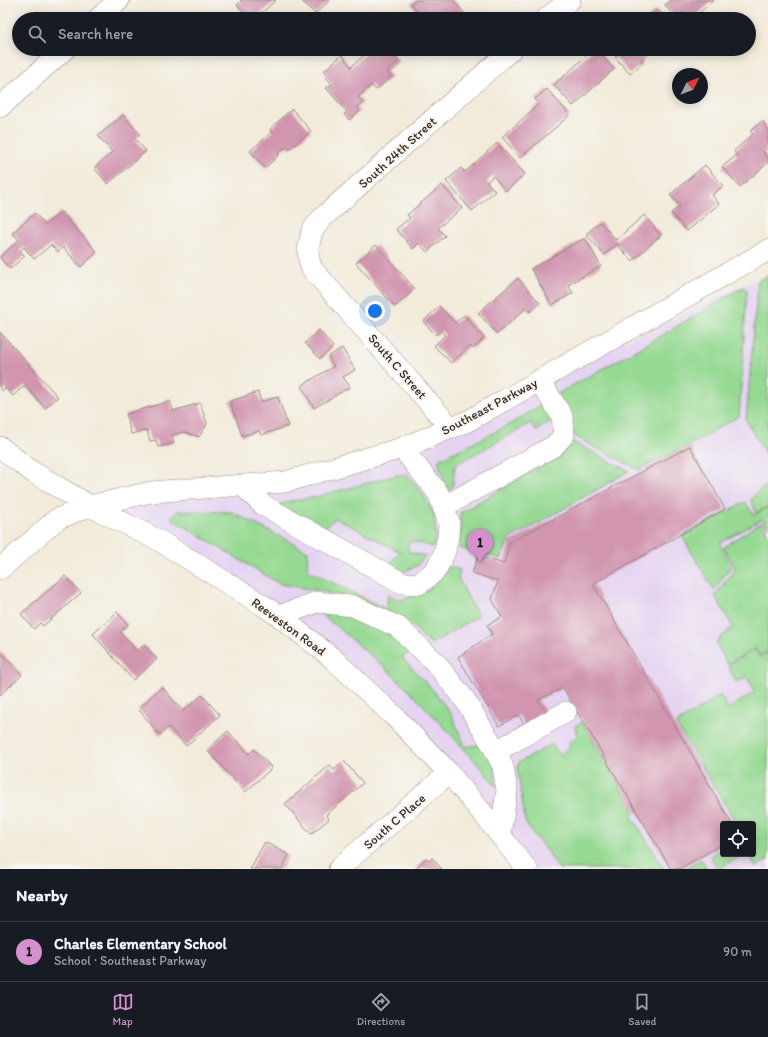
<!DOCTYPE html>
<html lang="en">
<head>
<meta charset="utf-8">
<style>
  body { margin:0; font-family:Itim,sans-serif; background:#242831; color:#f1f3f6 }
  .controls { position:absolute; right:12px; bottom:12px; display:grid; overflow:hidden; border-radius:4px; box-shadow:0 2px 10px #0003 }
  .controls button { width:36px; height:36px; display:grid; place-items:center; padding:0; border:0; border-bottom:1px solid #363941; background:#171b24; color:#f1f3f6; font:20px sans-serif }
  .compass { position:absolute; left:672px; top:68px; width:36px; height:36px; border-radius:50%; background:#171b24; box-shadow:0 2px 10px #0003; rotate:48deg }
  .you { position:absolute; left:375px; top:311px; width:14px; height:14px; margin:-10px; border:3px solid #fff; border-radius:50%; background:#1a73e8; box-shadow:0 0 0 6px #1a73e833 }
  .badge { display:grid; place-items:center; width:26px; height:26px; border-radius:50%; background:#d690ce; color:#111; font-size:13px; font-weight:700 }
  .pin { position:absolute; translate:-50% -33px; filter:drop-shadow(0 1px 2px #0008) }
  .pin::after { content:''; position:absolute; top:21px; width:14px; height:12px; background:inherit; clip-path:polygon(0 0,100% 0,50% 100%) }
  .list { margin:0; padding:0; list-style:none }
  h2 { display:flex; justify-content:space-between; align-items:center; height:52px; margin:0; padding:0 16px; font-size:17px }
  h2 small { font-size:13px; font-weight:400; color:#9ea1a6 }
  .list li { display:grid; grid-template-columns:26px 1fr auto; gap:12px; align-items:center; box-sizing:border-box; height:60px; padding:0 16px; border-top:1px solid #363941 }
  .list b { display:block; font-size:15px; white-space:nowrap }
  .list p { margin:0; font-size:13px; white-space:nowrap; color:#9ea1a6 }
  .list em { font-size:13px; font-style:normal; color:#9ea1a6 }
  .icon { flex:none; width:22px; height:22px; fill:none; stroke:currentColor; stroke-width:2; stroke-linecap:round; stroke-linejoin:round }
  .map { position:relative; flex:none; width:768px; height:869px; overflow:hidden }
  .search { position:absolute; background:#171b24; box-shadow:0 2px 10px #0003; left:12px; right:12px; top:12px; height:44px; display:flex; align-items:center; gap:10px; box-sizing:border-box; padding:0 14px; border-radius:22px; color:#9ea1a6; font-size:15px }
  .sheet { height:112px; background:#171b24 }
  nav { display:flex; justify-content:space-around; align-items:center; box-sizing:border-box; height:56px; border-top:1px solid #363941; background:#171b24; font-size:11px; color:#9ea1a6 }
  nav a { display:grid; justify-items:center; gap:2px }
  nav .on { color:#d690ce }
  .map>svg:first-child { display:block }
</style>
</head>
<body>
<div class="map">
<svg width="768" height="869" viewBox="0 0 768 869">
  <rect width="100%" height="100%" fill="#f6f6f2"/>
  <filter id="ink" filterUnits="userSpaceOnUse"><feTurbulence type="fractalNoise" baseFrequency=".025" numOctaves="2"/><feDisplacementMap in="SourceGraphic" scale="8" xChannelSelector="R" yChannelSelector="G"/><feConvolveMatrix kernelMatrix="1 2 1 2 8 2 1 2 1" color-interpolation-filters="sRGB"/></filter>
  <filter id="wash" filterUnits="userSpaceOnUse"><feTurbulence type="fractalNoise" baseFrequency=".012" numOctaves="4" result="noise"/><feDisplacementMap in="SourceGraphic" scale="16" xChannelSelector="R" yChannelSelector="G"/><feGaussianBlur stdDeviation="0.9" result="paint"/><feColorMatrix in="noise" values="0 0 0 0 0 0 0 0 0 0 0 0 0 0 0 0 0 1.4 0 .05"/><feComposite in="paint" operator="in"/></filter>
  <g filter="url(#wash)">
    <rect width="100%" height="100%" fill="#f3ebda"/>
    <path fill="#e5d3f1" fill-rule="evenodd" d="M768,274V869H527L331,657L90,506L285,482L402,448L539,380ZM723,824H753V854H723Z"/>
    <path fill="#95d992" stroke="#688258" d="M768,275V458L746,420L758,281Z
      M743,287L747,290L739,416L691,444L639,470L574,436L557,394L649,343Z
      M545,402L555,418L536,431L531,423L455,465L453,485L451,489H447L438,461L442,458C477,441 513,425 545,402Z
      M571,441L629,471L539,523L509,539L501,559L459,548L461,529L460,513L562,454Z
      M407,474L422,493L434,514L436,537L433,547L411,541L408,545V551L413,553L425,556L417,566L403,572L388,565L400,552L336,518L321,530L279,505L286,502L315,497L397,475Z
      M768,483V506L756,513L751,499Z
      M745,502L754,515L768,507V528L762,519L720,543L731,566L714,590L682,536Z
      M178,511L232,512L308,551L307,570L386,609L388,594L399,600L415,596L431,588L450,567L460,570L458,578L478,616L431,644L413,627L360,600L326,592L280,584L172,519L173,515Z
      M761,522L768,533V651L760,655L755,648L727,664L716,642L733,627L715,596L735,568L724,547Z
      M329,609L380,624L412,652L404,655L403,659L432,689L450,712L466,747L483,744L494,762L496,786C460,743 422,702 381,664C361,647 341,630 320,613Z
      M755,650L760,657L768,652V860L756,867L748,854H753V824H737L676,724L720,695L728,709L755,692L747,677L736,682L728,665Z
      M582,722L635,812L631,815L664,869H559L546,850L528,827L525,821L518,772V763L552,744L560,755L571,746L568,743L577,737L575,726Z
      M723,848V854H744L719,869H717L710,856Z
      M701,859L707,869H684Z"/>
    <g id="blocks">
      <path fill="#d195b0" d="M240,0H276L255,19H249L237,5L241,1Z
        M301,0H328L329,1L315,14Z
        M416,0H453L470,19H411L418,13L411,4Z
        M670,0H714L692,19H689L683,12L676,19L665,5Z
        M656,10L665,19H646Z
        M371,49H388L399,61L387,71L391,77L376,90L371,85L358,97L363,103L357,108L360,111L349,120L344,114L347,112L326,88L332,84L325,76L327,74L324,71L342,55L351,67Z
        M427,49H438L432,54Z
        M594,49H596L614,69L573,106L554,85Z
        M625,49H654L641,60L643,63L630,74L615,57Z
        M547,89L570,115L520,158L502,137L539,104L535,99Z
        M292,109L311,131L290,149L287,146L278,153L279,155L265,168L250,151L272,132L270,129Z
        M123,115L140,134L135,139L146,151L108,184L94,168L112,152L98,136Z
        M762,121L768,129V147L763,152L768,158V163L740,187L722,167L737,155L734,151L753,134L750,131Z
        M497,143L525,174L506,191L493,176L487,182L495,191L472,211L446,181L461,168L465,172Z
        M705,165L723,186L712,195L719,204L687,231L671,213L680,206L670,195Z
        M442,185L462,208L438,228L445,236L427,252L419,243L413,249L396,229L410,218L407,215Z
        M61,212L97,252L81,267L63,247L58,252L51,245L34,259L24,247L20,251L25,256L10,269L0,258V257L19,240L12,233L35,213L45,225Z
        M644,215L661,235L632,261L617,244L604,255L586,234L600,222L616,240Z
        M585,238L601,266L568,285L573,293L552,305L531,269Z
        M376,245L415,289L395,307L356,263Z
        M518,278L540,303L530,312L526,308L497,334L478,313Z
        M439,306L455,323L464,315L484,338L473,349L470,346L451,363L434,346L445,335L441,331L436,335L423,322Z
        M319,330L333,347L320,359L305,343Z
        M0,332L58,397L45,408L25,385L13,396L5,388L2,391L0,389Z
        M342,348L355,370L343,377L350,387L314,408L301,386L334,366L328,357Z
        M258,392L261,402L278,397L288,426L261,435L259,431L242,436L230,401Z
        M170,401L173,411L200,403L207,424L199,437L184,432L172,435L174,443L158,447L156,440L150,441L147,430L131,434L126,414Z
        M690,446L725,509L593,584L732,824H723V844L679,869H671L563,688L538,700L547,714L525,727L519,715L499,726L458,657L492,634L487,625L502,617L492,599L498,581L472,573L478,556L504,564L510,542Z
        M65,576L81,593L43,626L40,623L34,629L21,614Z
        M117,612L128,625L120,632L137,651L144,645L157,659L133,680L93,634Z
        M1,652L22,675L0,695V653Z
        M162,687L183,711L202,695L220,715L186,746L169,727L160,735L138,709Z
        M228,731L249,754L254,749L272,768L245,792L207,750Z
        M344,761L363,783L326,815L329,819L311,834L285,804L330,765L334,770Z
        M265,842L289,855L282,869H250Z
        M426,858L429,861L432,858L442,869H415Z"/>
    </g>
  </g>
  <g filter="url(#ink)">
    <use href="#blocks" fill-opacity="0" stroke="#978a7c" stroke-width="1"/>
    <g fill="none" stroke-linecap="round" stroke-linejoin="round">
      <g stroke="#978a7c" stroke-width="22">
        <path id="minor" d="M98,19L119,0
          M546,19L570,0
          M0,107L65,49
          M451,428L312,269L309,260L308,249L312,231L322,218L512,49
          M0,447L34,473L43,478L90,506L160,541L264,606L279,616L331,657L394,716L449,773L484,815L527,869
          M242,485L263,505L402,583L419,584L435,571L444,554L448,537L449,522L438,493L402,448
          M443,507L554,446L564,435L562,416L539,380
          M0,569L57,519L90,506L151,492L285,482L402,448L468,421L768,250
          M279,616L317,602L353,606L398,627L435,662L465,700L493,746L503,767L507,790L500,835
          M495,752L566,712
          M339,869L346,862L449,773"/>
      </g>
      <use href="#minor" stroke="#fff" stroke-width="21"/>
    </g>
  </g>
  <g text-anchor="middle" stroke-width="4" stroke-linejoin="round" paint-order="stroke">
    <g font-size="13" fill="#3b2a1e" stroke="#f6f6f2">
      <text transform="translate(397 152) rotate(-42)" y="5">South 24th Street</text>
      <text transform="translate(398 366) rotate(49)" y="5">South C Street</text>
      <text transform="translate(489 406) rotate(-28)" y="5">Southeast Parkway</text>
      <text transform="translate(289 626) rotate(36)" y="5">Reeveston Road</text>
      <text transform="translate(394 821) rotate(-41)" y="5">South C Place</text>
    </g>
  </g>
</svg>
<div class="controls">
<button><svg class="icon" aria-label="locate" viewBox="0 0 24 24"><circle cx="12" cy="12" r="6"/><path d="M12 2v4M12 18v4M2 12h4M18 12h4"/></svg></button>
</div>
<svg class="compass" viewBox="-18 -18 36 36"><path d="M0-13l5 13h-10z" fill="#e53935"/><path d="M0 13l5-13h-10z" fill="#9ea1a6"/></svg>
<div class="you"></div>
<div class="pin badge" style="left:480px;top:562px">1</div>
<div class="search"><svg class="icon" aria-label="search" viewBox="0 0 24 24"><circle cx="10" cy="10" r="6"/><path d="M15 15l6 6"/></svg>Search here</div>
</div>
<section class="sheet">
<h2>Nearby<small></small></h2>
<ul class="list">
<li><span class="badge">1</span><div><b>Charles Elementary School</b><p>School · Southeast Parkway</p></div><em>90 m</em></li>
</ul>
</section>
<nav>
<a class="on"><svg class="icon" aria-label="map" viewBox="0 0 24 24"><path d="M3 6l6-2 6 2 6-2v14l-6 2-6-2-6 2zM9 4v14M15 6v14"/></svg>Map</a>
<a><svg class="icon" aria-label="directions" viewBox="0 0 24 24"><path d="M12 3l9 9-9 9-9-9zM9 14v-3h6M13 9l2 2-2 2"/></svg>Directions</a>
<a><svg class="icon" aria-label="saved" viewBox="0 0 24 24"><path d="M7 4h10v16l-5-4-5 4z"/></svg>Saved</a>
</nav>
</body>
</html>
